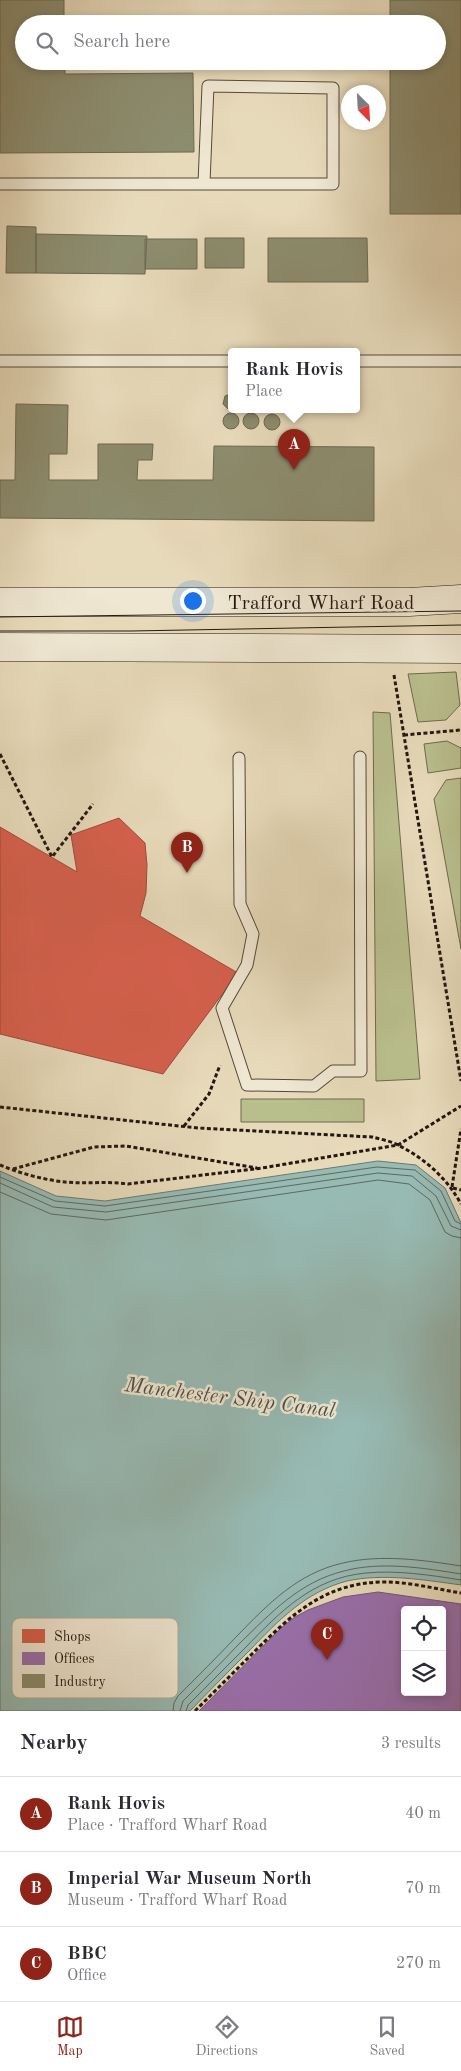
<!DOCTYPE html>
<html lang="en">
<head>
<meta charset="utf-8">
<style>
  body { margin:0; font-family:"Old Standard TT",serif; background:#f2f2f3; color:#2b2b33 }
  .controls { position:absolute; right:15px; bottom:15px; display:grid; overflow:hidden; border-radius:5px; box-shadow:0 2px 8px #0003 }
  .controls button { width:45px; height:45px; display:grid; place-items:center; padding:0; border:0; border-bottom:1px solid #e1e1e2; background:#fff; color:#2b2b33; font:25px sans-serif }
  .compass { position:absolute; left:341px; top:85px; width:45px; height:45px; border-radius:50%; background:#fff; box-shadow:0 2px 8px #0003; rotate:156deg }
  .you { position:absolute; left:192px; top:600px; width:18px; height:18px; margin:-12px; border:4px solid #fff; border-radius:50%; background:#1a73e8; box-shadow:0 0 0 8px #1a73e833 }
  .badge { display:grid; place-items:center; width:32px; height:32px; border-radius:50%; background:#8f2418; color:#fff; font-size:16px; font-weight:700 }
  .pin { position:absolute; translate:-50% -41px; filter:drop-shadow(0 1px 2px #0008) }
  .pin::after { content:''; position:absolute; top:26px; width:18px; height:15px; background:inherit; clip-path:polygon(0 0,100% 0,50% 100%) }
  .popup { position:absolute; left:228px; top:348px; width:132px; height:65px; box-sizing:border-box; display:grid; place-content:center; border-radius:5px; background:#fff; filter:drop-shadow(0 1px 4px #0005); font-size:16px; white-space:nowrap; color:#7c7c81 }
  .popup b { font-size:19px; color:#2b2b33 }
  .popup::after { content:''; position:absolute; left:50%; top:100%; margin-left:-10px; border:10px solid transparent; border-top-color:#fff }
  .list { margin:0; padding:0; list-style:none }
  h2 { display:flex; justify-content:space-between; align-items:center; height:65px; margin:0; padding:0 20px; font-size:21px }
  h2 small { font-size:16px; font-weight:400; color:#7c7c81 }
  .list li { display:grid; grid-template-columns:32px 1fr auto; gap:15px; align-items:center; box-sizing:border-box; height:75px; padding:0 20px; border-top:1px solid #e1e1e2 }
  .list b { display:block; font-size:19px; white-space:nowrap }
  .list p { margin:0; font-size:16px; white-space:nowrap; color:#7c7c81 }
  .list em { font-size:16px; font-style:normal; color:#7c7c81 }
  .icon { flex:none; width:28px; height:28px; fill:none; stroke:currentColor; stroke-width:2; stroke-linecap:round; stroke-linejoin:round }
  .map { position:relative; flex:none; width:461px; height:1711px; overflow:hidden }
  .search { position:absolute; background:#fff; box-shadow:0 2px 8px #0003; left:15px; right:15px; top:15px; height:55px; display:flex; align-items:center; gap:12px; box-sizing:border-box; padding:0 18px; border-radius:28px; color:#7c7c81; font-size:19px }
  .sheet { height:290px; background:#fff }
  nav { display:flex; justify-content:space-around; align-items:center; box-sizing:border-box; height:70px; border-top:1px solid #e1e1e2; background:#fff; font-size:14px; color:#7c7c81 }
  nav a { display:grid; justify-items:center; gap:2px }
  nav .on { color:#8f2418 }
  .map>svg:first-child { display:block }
</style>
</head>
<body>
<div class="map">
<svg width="461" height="1711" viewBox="0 0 461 1711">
  <rect width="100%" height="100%" fill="#e7daba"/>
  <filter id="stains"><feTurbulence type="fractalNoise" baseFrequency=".004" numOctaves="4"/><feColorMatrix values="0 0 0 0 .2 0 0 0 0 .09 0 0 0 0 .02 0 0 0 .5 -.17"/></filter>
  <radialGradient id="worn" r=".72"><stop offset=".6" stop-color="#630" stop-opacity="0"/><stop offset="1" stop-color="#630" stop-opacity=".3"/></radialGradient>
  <path fill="#b9be8d" stroke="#6e6a4e" d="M456,672L460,705L446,720L418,722L408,674Z
    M373,712L390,713L420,1079L376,1081Z
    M447,741L461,748V768L428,773L424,744Z
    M461,778V949L434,799L446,780Z
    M241,1099H364V1122H241Z"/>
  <path fill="#97bab3" stroke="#697972" d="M378,1161L416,1165L445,1188L461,1223V1585C425,1580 383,1573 347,1581C305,1592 278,1621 249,1651C229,1671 209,1691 190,1711H0V1171L56,1196L105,1201Z"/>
  <path fill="#d6604d" stroke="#a14a3b" d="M119,818L145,843L147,865L146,893L140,916L238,973L163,1074L0,1034V827L77,872L71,835Z"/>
  <path fill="#9970ab" stroke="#76557c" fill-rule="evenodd" d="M378,1592L461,1604V1711H199L281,1628L295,1617L308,1610L343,1597ZM405,1610H442V1692H405Z"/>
  <path fill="#8c8c6e" stroke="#6d6952" d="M0,0H64V24H24V61H65V74L193,73L194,152L0,153Z
    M390,0H461V214H390V61H437V24H390Z
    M7,226L36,227V273H6Z
    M36,234L147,236L145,274L36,273Z
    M205,238H244V268H205Z
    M268,238H367L368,282H268Z
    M145,239H197V269H145Z
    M230,394H232V409H236L233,410L228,409L223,404L225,396Z
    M16,404L68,405L67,454H49V480H98V444H153L152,460H138L137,480H213L214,446L374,447V521L0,518V480H15Z
    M243 421a8 8 0 1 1 16 0a8 8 0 1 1-16 0Z
    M223 421a8 8 0 1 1 16 0a8 8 0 1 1-16 0Z
    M264 422a8 8 0 1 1 16 0a8 8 0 1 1-16 0Z"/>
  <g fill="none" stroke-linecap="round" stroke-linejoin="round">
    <path stroke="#5e6862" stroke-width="1" d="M0,1177L55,1201L105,1206L377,1167L415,1170L441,1191L455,1221L461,1224
      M0,1183L53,1207L106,1212L378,1173L412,1176L436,1196L451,1226L461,1230
      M0,1192L51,1214L106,1220L378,1180L409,1184L430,1200L445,1232L452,1236L461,1238
      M173,1711L174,1703L178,1696C198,1676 218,1656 237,1636C268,1604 298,1573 343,1563C381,1554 423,1560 461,1566
      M180,1711L183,1701C202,1682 221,1663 239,1644C271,1613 299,1582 344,1571C381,1561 424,1568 461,1574
      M186,1711L188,1705C207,1686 226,1667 245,1648C280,1612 312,1578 366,1573C397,1570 430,1575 461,1580"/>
    <g stroke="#55483a" stroke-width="13">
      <path id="lane" d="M0,184H333V88L208,86L204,183
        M0,361H232
        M356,361H461
        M239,758L240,904L253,934L247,965L222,1008L247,1085L314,1086L333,1071H361L360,757"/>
    </g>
    <g stroke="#241710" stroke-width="29">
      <path id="secondary" d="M0,602H409L461,599
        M0,647L461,649"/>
    </g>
    <path stroke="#241710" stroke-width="3" stroke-dasharray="4 2.5" stroke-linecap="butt" d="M394,675L461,1081
      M404,735L461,730
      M0,754L52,857L93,804
      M0,1107L198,1128L372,1137C380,1139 390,1141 398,1145C424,1158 447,1178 461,1204
      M184,1126L209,1094L220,1065
      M0,1165C19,1173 44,1180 65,1182C86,1184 107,1181 128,1184L262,1168L398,1145L461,1106
      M13,1169L94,1147L126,1146L257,1168
      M452,1187L461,1129
      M453,1188L461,1190
      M195,1711C214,1692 233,1673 252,1654C291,1615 325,1582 385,1582C410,1582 436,1589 461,1593"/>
    <use href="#lane" stroke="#efe7d2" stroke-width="11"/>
    <use href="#secondary" stroke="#efe7d2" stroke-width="28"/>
    <path stroke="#241710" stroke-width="1" d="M0,617L461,611
      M0,631H131L461,625"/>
  </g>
  <g text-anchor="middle" stroke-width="5" stroke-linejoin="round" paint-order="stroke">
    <g font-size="20" fill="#241710" stroke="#efe7d2">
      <text x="321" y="609">Trafford Wharf Road</text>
    </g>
    <g font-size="21" font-style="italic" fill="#4c5049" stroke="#efe7d2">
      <text transform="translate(230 1397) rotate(7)" y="7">Manchester Ship Canal</text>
    </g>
  </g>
  <rect x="12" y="1618" width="166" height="80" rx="8" fill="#efe7d2" stroke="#b2a998" stroke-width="1"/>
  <rect x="22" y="1629" width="23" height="14" fill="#d6604d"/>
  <rect x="22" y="1652" width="23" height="13" fill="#9970ab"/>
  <rect x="22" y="1674" width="23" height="14" fill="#8c8c6e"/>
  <g font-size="14" fill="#241710">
    <text x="54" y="1641">Shops</text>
    <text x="54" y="1663">Offices</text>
    <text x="54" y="1686">Industry</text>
  </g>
  <rect width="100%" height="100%" filter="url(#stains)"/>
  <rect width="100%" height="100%" fill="url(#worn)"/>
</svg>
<div class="controls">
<button><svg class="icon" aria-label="locate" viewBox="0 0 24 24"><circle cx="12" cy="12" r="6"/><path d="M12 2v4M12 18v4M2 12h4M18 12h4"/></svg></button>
<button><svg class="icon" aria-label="layers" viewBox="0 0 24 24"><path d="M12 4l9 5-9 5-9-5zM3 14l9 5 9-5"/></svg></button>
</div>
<svg class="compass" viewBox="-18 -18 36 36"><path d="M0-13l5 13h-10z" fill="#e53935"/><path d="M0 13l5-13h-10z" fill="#7c7c81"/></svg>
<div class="you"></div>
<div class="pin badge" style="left:294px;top:470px">A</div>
<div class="popup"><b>Rank Hovis</b>Place</div>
<div class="pin badge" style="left:187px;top:873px">B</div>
<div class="pin badge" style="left:327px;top:1660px">C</div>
<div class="search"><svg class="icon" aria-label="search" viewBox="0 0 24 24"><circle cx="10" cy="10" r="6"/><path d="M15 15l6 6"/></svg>Search here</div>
</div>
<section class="sheet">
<h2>Nearby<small>3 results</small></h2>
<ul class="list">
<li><span class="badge">A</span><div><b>Rank Hovis</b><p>Place · Trafford Wharf Road</p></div><em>40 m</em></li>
<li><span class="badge">B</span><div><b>Imperial War Museum North</b><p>Museum · Trafford Wharf Road</p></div><em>70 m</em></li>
<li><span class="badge">C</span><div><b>BBC</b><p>Office</p></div><em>270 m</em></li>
</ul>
</section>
<nav>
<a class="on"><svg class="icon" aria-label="map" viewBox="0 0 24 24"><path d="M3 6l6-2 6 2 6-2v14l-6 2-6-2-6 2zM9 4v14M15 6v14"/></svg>Map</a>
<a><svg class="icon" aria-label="directions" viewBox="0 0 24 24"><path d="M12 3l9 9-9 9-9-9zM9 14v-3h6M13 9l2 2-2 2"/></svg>Directions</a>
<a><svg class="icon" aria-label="saved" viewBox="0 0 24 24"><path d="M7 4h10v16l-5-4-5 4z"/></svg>Saved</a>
</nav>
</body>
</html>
